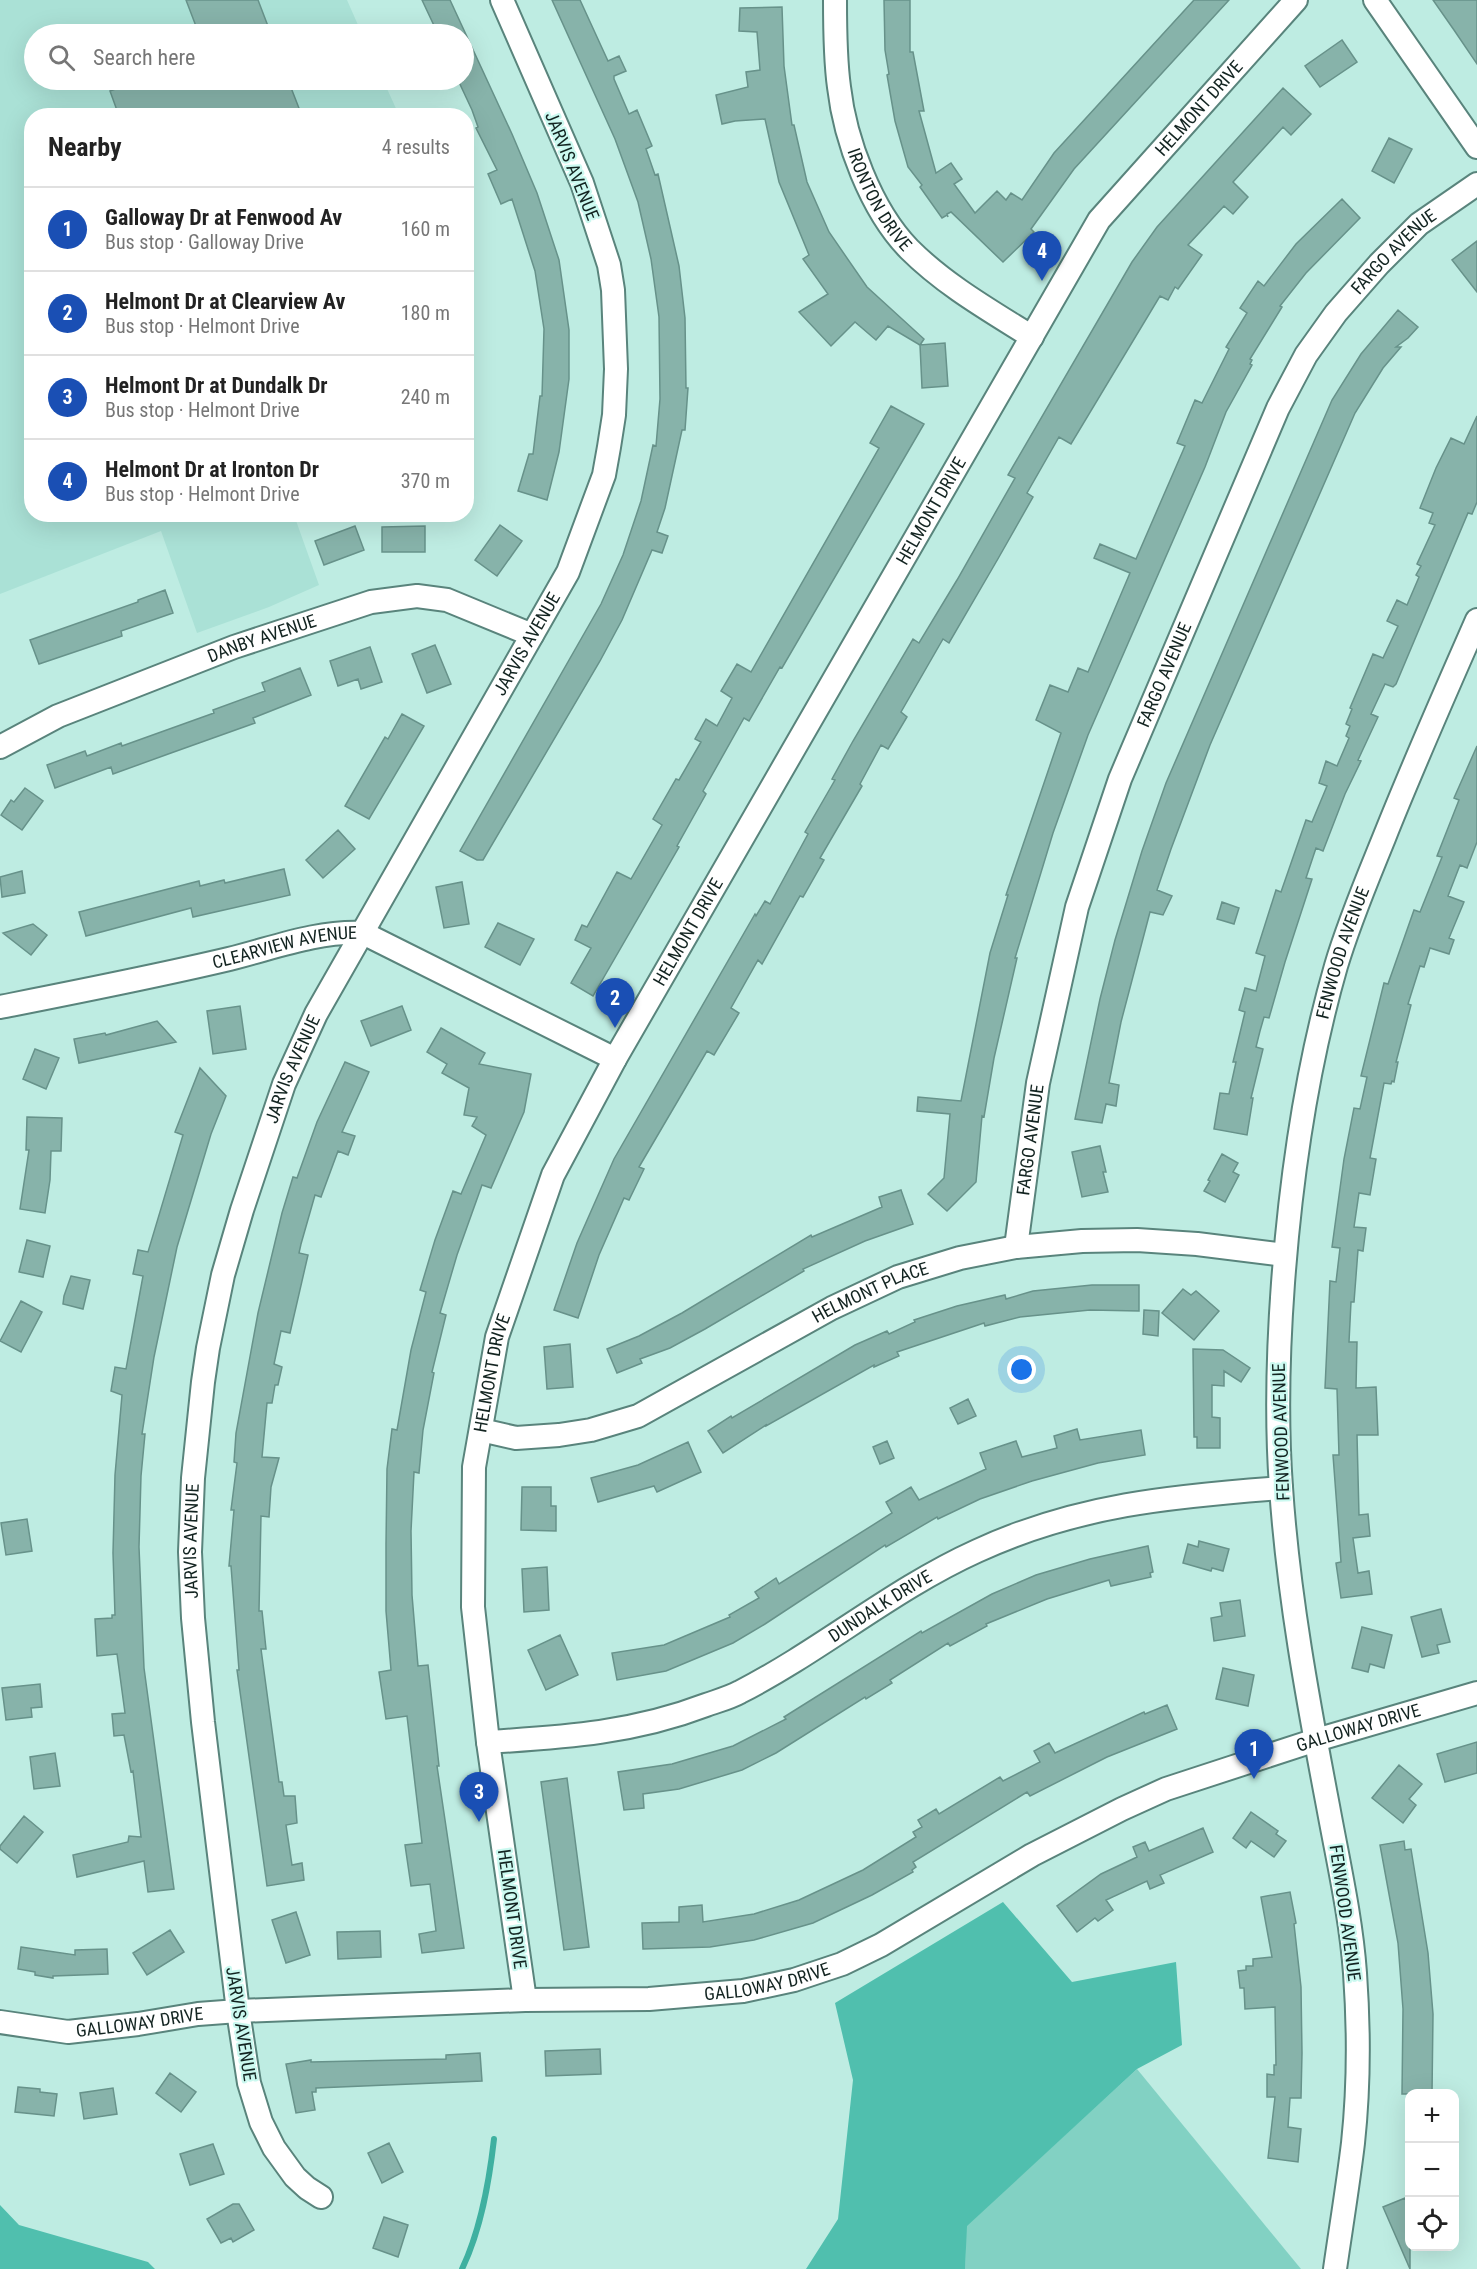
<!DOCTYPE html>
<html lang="en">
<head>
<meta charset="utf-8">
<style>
  body { margin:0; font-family:"Roboto Condensed",sans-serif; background:#f6f6f6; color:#222 }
  .controls { position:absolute; right:18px; bottom:18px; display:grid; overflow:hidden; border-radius:12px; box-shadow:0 6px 24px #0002 }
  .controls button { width:54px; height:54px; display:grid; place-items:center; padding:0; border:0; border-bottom:2px solid #e0e0e0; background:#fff; color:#222; font:30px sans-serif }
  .you { position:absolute; left:1022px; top:1370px; width:21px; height:21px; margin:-15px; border:4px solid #fff; border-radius:50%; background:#1a73e8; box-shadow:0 0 0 9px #1a73e833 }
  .badge { display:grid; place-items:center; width:39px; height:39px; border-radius:50%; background:#ab1d5a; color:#fff; font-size:20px; font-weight:700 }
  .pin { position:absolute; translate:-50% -50px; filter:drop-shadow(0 2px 3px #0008) }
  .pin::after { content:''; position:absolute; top:32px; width:21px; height:18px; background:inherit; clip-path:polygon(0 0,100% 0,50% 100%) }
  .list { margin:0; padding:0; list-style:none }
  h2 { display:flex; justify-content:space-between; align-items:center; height:78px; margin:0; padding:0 24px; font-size:26px }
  h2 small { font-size:20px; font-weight:400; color:#767676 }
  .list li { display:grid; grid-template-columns:39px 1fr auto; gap:18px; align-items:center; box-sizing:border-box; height:84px; padding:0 24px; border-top:2px solid #e0e0e0 }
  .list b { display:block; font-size:22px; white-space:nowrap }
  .list p { margin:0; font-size:20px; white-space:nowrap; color:#767676 }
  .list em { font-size:20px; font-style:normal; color:#767676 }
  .icon { flex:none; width:33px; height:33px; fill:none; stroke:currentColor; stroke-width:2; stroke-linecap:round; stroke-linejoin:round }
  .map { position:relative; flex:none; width:1477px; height:2269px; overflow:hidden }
  .search { position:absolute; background:#fff; box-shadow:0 6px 24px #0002; left:24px; top:24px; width:450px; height:66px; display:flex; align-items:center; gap:15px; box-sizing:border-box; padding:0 21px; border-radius:33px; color:#767676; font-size:22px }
  .panel { position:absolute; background:#fff; box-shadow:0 6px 24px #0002; left:24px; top:108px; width:450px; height:414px; border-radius:24px }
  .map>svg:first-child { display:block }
</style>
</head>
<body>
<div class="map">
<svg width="1477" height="2269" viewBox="0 0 1477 2269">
  <rect width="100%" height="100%" fill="#beece2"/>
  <path fill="#aae1d6" d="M0,0H347L362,34H34V80H383L399,115L32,116V514L294,515L319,585L269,607L197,633L161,531L0,594Z"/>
  <path fill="#82d1c3" d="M1137,2069L1301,2269H965L966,2226Z"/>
  <path fill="#50bfae" d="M1003,1902L1072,1982L1176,1962L1182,2045L1137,2069L967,2226L965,2269H806L838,2219L853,2080L835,2003Z
    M0,2205L19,2225L148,2262L155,2269H0Z"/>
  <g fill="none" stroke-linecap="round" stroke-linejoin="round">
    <path stroke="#3fb0a0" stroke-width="6" d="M462,2269C481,2229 489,2183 494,2139"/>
  </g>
  <path fill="#87b3aa" stroke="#67928a" stroke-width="1.5" d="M186,0H258L271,34H199Z
    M422,0H450L512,134L537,193L559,260L569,330V379L559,452L547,500L518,491L529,454H533L540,396H542L544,329L535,271L512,199L501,204L488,174L497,170L476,128L478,127L472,110L458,80H464V34H438Z
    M552,0H580L608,61L619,56L626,71L614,76V79L629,114L637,110L652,146L646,149L655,175L658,174L679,266L685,318L686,388H688L685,430H682L665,508L657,532L668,536L662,553L652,550L622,620L600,661L483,860H477L460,851L601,604L623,555L641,501L653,445L656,446L660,399L659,317L651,259L638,202L615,139Z
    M884,0H910V52H913L924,111H919L936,173L951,163L962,179L954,184L975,213L997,191L1006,200L1011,193L1022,200L1054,153L1194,0H1229L1074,169L1031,229L1034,232L1003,262L951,212L947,214L948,217L947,215L942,218L920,187L922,185L908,167L895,121L887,75L889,74L885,50Z
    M1433,0H1477V64L1454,30Z
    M782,7L784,66L792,125H794L807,182L829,232L867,287L924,339L920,345L945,343L948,386L922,388L920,345L888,326L876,340L855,322L831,346L799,312L828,294L803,259L809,255L779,182L765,119L735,121L722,124L716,95L748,87L746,72L760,70L757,32L739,31L740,8Z
    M1342,40L1357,62L1320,87L1305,66Z
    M140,80H288L302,116H119L110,91Z
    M1283,88L1311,114L1291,135L1283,127L1233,182L1248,197L1233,214L1224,206L1188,245L1202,255L1178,289L1175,287L1168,300L1160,296L1071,444L1059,437L1027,493L1033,497L999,557L949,643L943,639L901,712L907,717L888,749L881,745L860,784L862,786L820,858L824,860L803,897L800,896L762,964L758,960L731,1008L739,1013L714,1055L707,1051L639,1167L644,1169L629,1200L624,1198L599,1255L578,1318L554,1310L577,1243L614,1159L755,914L756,916L765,901L770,904L808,834L805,832L835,780L832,779L853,741L913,639L919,643L957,580L1015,478L1008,475L1132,262L1157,227Z
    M1389,138L1412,149L1394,183L1372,171Z
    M1342,199L1360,218L1306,273L1280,306L1282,307L1250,359L1252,360L1250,364L1252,365L1226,412L1205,467L1088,735L1053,833L1015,958H1017L994,1058L984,1117L982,1116L976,1182L947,1211L928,1194L944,1178L950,1114L917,1111L918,1097L961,1101L990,953L1008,895H1006L1061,733L1036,720L1050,685L1068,692L1078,668L1088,672L1130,573L1094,558L1100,544L1136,559L1185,446L1177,443L1195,400L1202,403L1229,349L1226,347L1247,313L1240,308L1258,281L1264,286L1296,244Z
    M1477,241V292L1452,260Z
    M1398,310L1418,327L1408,338L1396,347H1401L1383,368L1355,413L1210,745L1171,849L1157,890L1172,896L1163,915L1150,912L1121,1022L1109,1083L1119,1085L1116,1106L1106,1104L1102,1123L1075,1119L1100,999L1115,940L1142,851L1166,783L1332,400L1361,354Z
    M891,406L924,424L782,668L780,667L749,721L744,718L703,791L706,794L677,846L679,847L593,996L571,983L591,948L575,940L582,925L587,927L617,872L631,879L662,825L653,819L676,779L679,780L701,742L695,739L706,719L717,726L732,698L721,691L737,664L751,672L879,448L870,443Z
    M1477,416V502L1472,514L1468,513L1396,684L1393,687L1385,684L1371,714L1378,717L1358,760L1361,761L1345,794L1323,851L1316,848L1306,878L1312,879L1285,962L1269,1018L1264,1017L1260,1031L1256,1047L1263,1049L1251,1098H1253L1247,1135L1214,1129L1220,1093L1229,1094L1236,1062H1233L1245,1012L1239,1010L1245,988L1256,991L1265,956L1256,953L1276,890L1281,892L1306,820L1312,822L1327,786L1319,783L1326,761L1337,766L1349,738L1346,736L1350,726L1346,724L1352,709L1350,708L1373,654L1383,658L1398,626L1387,621L1397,600L1407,605L1419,577L1416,575L1421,566L1417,564L1435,525L1429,523L1433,513L1420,508L1436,468L1451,438L1464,444Z
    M500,525L522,541L497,576L475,560Z
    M355,526L364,550L324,565L315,541Z
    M425,526V552H382V527Z
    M165,590L173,613L121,631L122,636L39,664L30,640L138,602V600Z
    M435,645L451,684L427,693L412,654Z
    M370,647L382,682L361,689L358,679L338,686L330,661Z
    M300,668L311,695L253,718L255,723L171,753L113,774L111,767L55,788L47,765L85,751L87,756L121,743L122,746L214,713L213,710L265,691L262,683Z
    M402,714L424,726L369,819L345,806L385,737L388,739Z
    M1477,746V842L1467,868L1460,865L1448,896L1464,902L1449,938L1454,940L1449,954L1430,948L1424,967L1420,966L1408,1004L1411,1005L1396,1062H1398L1394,1082L1392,1081L1391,1084L1384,1083L1370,1158L1376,1159L1370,1195L1359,1193L1354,1227L1366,1228L1363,1251L1358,1250L1354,1302H1351L1349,1342H1357L1356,1388L1376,1387L1378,1435H1357L1359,1515L1368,1514L1370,1536L1353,1538L1358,1573L1369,1571L1372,1594L1341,1598L1336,1563L1341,1562L1333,1455H1339L1337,1389L1325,1388L1330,1281L1336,1282L1340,1248L1332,1247L1344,1159L1354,1108L1360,1109L1367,1077L1361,1076L1384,983L1388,984L1414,910L1420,912L1442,857L1437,856L1459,800L1454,798Z
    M25,788L43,801L22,830L1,815L11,800L14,802Z
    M338,830L355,849L323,878L306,860Z
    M284,869L290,895L193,917L191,908L86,936L79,912L199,881L200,886L224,880L225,883Z
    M22,871L25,893L2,897L0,877Z
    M462,882L469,924L444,928L436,887Z
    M1222,902L1239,908L1234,924L1217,919Z
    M498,923L534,939L520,965L485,947Z
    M33,924L47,935L31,955L3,933Z
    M240,1006L246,1049L213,1054L207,1011Z
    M402,1006L411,1030L371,1046L361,1021Z
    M157,1021L176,1042L79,1063L74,1039L105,1033L106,1035Z
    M441,1028L485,1053L479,1064L531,1074L524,1112L491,1188L482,1185L457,1255L440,1313L446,1315L432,1372L434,1373L423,1430L419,1473L414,1472L411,1531L412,1595L418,1666L428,1665L439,1766H437L464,1948L422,1953L419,1934L436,1931L430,1884L411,1886L405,1845L422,1843L407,1716L386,1719L379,1672L391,1670L386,1611V1544L387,1469L392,1429L397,1430L411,1350L426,1292L420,1290L435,1240L453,1191L461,1194L486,1135L472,1126L477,1117L464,1115L469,1088L442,1073L447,1064L427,1052Z
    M35,1049L59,1058L46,1089L23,1079Z
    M345,1062L369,1072L342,1132L355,1136L348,1155L338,1151L321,1197L315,1195L301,1244L299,1253L308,1255L290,1333L281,1331L274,1364L282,1367L278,1385H275L272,1403H267L262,1457L279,1458L271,1487L269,1517L261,1516L259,1611H262L266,1649H261L279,1782H282L284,1796H295L297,1823L286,1825L292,1865L302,1863L304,1880L267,1886L237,1670H239L231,1566H229L234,1510H231L237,1463L234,1462L236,1433L258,1313L282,1213L293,1177L297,1178L317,1122Z
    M200,1068L226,1096L211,1134L177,1247L154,1357L142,1434H145L141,1476L139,1547L144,1668L174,1889L148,1892L144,1861L77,1877L73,1855L128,1842L129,1836L141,1837L133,1771L131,1772L124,1735L114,1736L112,1714L125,1713L117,1654L97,1656L95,1619L112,1618V1615H115L113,1553L115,1475L122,1395L111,1391L115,1367L126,1369L143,1276L133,1274L138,1250L148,1252L183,1135L175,1132Z
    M27,1117L62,1118L61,1151H51L50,1180L45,1213L20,1209L29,1150H26Z
    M1100,1146L1106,1172H1103L1108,1192L1082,1197L1072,1152Z
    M1222,1154L1238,1163L1233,1172L1239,1175L1225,1202L1204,1191L1210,1181L1208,1180Z
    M901,1190L913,1224L865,1241L803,1269L804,1271L705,1329L670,1348L640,1359L642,1363L617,1373L607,1349L639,1336L682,1313L811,1235L812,1237L882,1207L879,1197Z
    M27,1240L50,1246L43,1277L19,1272Z
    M71,1276L90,1280L83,1309L63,1304L64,1296Z
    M1092,1285H1139V1311L1090,1310L1020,1317L985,1326L984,1323L897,1352L899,1356L874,1367V1365L766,1426V1425L723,1453L708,1431L731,1416L732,1418L855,1345L887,1331L889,1334L915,1322L914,1320L957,1306L1005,1295L1006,1299L1033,1291Z
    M1183,1289L1191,1295L1196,1291L1219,1311L1194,1340L1162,1313Z
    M21,1301L42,1312L21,1352L0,1341Z
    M1144,1310L1159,1311L1158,1336L1143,1334Z
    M570,1344L573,1387L547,1389L544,1347Z
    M1193,1349L1223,1350L1250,1368L1241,1382L1224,1371V1386L1212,1385V1417L1220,1418V1448H1197V1437H1194Z
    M968,1399L976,1416L958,1424L950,1408Z
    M1077,1429L1080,1440L1141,1430L1145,1455L1098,1463L1032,1481L980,1499L938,1519L937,1517L886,1547L885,1545L765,1624L733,1643L666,1671L617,1680L612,1653L664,1645L730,1617L729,1615L759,1598L755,1592L776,1578L779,1584L892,1513L886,1502L911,1487L919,1500L986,1469L980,1453L1016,1441L1022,1457L1057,1448L1054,1436Z
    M887,1441L894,1458L880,1464L873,1447Z
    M688,1442L701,1472L657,1492L654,1486L598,1502L591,1478L638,1465Z
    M522,1487H551V1506H556V1531L521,1530Z
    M27,1519L32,1551L6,1555L1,1523Z
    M1199,1541L1229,1549L1223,1571L1212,1568L1211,1571L1183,1563L1188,1544L1198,1547Z
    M1148,1546L1153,1572L1150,1573L1151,1577L1111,1586L1109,1580L1047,1599L986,1624L987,1626L950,1646L948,1643L890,1680L892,1683L866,1699L865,1697L776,1753L742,1770L679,1789L643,1794L644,1808L624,1810L618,1772L672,1764L733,1746L786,1719L784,1717L921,1631L922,1633L992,1594L1036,1575L1090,1559Z
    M547,1567L549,1610L524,1612L522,1569Z
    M1240,1600L1245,1636L1214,1641L1211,1618L1222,1616L1220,1603Z
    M1441,1609L1450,1642L1437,1645L1439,1653L1422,1657L1411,1617Z
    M1362,1627L1392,1635L1384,1668L1370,1664L1368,1672L1352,1668Z
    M560,1635L578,1675L546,1690L528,1650Z
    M1223,1668L1254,1675L1248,1706L1216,1699Z
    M40,1684L42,1707L31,1708L32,1717L6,1720L2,1688Z
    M1167,1705L1177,1729L1107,1757L1030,1796L1027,1792L913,1862L916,1867L912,1870L913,1872L872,1895L813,1923L754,1940L710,1947L643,1949L642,1923L679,1922V1907L702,1905L703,1922L754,1914L799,1900L863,1870L916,1837L913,1832L922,1827L918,1820L936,1809L939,1814L1000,1777L1003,1781L1040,1762L1034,1751L1049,1743L1055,1753L1144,1712L1145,1714Z
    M1477,1742V1773L1445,1782L1437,1754Z
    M55,1753L60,1786L34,1789L30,1757Z
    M1399,1765L1422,1784L1409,1799L1416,1805L1403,1823L1372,1798Z
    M567,1778L589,1947L564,1950L541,1782Z
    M1251,1812L1278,1831L1276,1834L1286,1841L1274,1857L1251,1841L1246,1848L1233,1838Z
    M24,1816L43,1832L17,1863L0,1849V1846Z
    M1203,1828L1213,1852L1160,1875L1164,1883L1150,1889L1147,1881L1106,1900L1113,1910L1098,1921L1095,1918L1077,1932L1057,1906L1101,1874L1137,1857L1133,1847L1145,1842L1149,1851Z
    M1404,1841L1405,1850L1411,1849L1428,1953L1433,2014L1432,2094H1402L1403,2009L1398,1943L1380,1845Z
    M1290,1892L1296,1923L1294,1924L1301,1987L1302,2053L1301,2098H1290L1288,2127L1301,2129L1298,2162L1268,2158L1275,2097H1267V2074L1274,2075V2065H1276L1275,2007L1245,2009L1244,1988H1240L1238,1971L1246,1970V1966H1253V1959L1272,1957L1261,1897Z
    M296,1912L310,1955L286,1963L272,1920Z
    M170,1930L184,1952L147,1975L133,1953Z
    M380,1931L381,1957L338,1959L337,1932Z
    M21,1947L75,1955V1950L107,1949L108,1974L53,1976V1978L35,1975V1972L18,1969Z
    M600,2049L601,2074L546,2076L545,2051Z
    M480,2053L482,2081L316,2088V2092H312L315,2110L296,2113L286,2064L311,2060V2062L446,2059V2055Z
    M170,2073L196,2092L181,2112L156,2093Z
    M18,2087L40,2089V2092L57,2094L54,2116L15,2112Z
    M113,2088L117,2114L84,2119L80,2093Z
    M389,2143L403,2172L382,2183L368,2153Z
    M213,2144L224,2174L190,2185L180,2154Z
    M1405,2198L1410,2210V2269L1383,2207Z
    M233,2204H239L254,2230L233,2242L231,2238L221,2243L207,2219Z
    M384,2217L408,2225L398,2257L373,2248Z"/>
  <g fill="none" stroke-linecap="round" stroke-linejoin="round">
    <g stroke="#59847c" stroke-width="26">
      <g id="minor">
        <path id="s1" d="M835,0C835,29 835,58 839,87C845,140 871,210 909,249C945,285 989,310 1032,337"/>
        <path d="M1375,0L1477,147"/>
        <path id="s2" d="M0,747L58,716L234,647L371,602L417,596L447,600L532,635"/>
        <path id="s3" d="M0,1007C76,992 153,977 229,959C274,948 315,931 363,933L615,1059"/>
        <path id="s4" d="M1016,1247L1038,1083L1077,907L1120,779L1278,408L1306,355L1336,313L1379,264L1419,224L1477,184"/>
        <path id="s5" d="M481,1430L516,1438L559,1435L591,1430L638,1416L832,1308L898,1277L960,1258L1016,1247L1082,1241L1137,1240L1197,1244L1285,1255"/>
        <path id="s6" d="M488,1742C565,1737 633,1733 706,1705C717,1701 729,1698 740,1692C822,1650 893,1589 977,1551C1076,1505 1173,1496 1281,1488"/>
        <path id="s7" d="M525,2000L488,1742L473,1607L474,1467L497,1337L553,1175L615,1059L1099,220L1296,0"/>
        <path id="s8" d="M0,2022L68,2032L138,2024L198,2014L238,2011L525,2000L649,1999L743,1991L794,1980L842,1964L881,1945L1032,1855L1122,1809L1166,1789L1316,1740L1477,1693"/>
        <path id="s9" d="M321,2197L307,2188L295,2177L274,2148L261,2122L249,2083L238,2011L203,1722L193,1618L190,1552L193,1478L203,1382L208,1348L223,1275L242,1210L284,1084L316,1014L568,572L604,475L609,447L614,415L616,369L613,290L609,265L582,183L502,0"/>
        <path id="s10" d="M1335,2269C1341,2227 1348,2185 1353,2143C1359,2087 1359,2029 1355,1973C1351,1917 1338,1861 1328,1806C1308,1701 1288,1593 1281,1487C1276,1419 1278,1351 1283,1283C1291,1176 1306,1070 1336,966C1349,922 1367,880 1384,838C1413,765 1445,693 1477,620"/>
      </g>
    </g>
    <use href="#minor" stroke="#fff" stroke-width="22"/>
  </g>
  <g text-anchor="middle" stroke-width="4.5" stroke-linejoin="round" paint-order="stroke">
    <g font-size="18" fill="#132421" stroke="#cbf9f0">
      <text dy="6" stroke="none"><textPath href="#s7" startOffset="2090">HELMONT DRIVE</textPath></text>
      <text transform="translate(572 166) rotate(68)" y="6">JARVIS AVENUE</text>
      <text dy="6" stroke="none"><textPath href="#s1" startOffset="208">IRONTON DRIVE</textPath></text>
      <text dy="6" stroke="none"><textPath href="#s4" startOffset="1080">FARGO AVENUE</textPath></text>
      <text dy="6" stroke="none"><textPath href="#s7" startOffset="1604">HELMONT DRIVE</textPath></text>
      <text dy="6" stroke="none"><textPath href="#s2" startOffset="284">DANBY AVENUE</textPath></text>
      <text dy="6" stroke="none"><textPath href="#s9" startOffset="1656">JARVIS AVENUE</textPath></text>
      <text dy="6" stroke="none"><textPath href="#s4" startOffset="594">FARGO AVENUE</textPath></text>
      <text dy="6" stroke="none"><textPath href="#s7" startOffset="1118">HELMONT DRIVE</textPath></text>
      <text dy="6" stroke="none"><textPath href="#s3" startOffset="291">CLEARVIEW AVENUE</textPath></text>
      <text dy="6" stroke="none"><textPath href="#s10" startOffset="1330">FENWOOD AVENUE</textPath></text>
      <text dy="6" stroke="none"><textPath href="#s9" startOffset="1170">JARVIS AVENUE</textPath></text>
      <text dy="6" stroke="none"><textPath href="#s4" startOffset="108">FARGO AVENUE</textPath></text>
      <text dy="6" stroke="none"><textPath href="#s5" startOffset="424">HELMONT PLACE</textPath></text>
      <text dy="6" stroke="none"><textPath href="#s7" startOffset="632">HELMONT DRIVE</textPath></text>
      <text transform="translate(1281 1432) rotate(-92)" y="6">FENWOOD AVENUE</text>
      <text dy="6" stroke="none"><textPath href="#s9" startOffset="684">JARVIS AVENUE</textPath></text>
      <text dy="6" stroke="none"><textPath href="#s6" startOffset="423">DUNDALK DRIVE</textPath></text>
      <text dy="6" stroke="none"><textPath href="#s8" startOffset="1419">GALLOWAY DRIVE</textPath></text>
      <text transform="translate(512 1909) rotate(82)" y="6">HELMONT DRIVE</text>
      <text transform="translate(1345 1913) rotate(82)" y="6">FENWOOD AVENUE</text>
      <text dy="6" stroke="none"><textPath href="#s8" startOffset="771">GALLOWAY DRIVE</textPath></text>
      <text dy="6" stroke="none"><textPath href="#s8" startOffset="141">GALLOWAY DRIVE</textPath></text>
      <text transform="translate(241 2024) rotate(81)" y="6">JARVIS AVENUE</text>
    </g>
  </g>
</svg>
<div class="controls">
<button>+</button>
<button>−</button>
<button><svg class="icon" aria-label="locate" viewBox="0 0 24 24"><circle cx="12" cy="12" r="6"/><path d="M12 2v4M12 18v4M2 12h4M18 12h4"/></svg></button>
</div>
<div class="you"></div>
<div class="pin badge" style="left:1254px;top:1779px;background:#1a4fb4">1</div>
<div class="pin badge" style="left:615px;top:1028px;background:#1a4fb4">2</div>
<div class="pin badge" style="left:479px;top:1822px;background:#1a4fb4">3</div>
<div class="pin badge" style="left:1042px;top:281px;background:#1a4fb4">4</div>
<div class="search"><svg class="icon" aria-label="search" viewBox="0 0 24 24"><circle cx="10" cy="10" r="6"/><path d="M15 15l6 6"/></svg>Search here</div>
<section class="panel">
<h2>Nearby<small>4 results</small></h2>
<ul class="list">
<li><span class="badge" style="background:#1a4fb4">1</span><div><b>Galloway Dr at Fenwood Av</b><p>Bus stop · Galloway Drive</p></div><em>160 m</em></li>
<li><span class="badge" style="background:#1a4fb4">2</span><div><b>Helmont Dr at Clearview Av</b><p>Bus stop · Helmont Drive</p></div><em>180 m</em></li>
<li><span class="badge" style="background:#1a4fb4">3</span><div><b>Helmont Dr at Dundalk Dr</b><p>Bus stop · Helmont Drive</p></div><em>240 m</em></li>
<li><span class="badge" style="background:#1a4fb4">4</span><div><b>Helmont Dr at Ironton Dr</b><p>Bus stop · Helmont Drive</p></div><em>370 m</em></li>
</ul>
</section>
</div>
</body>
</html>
